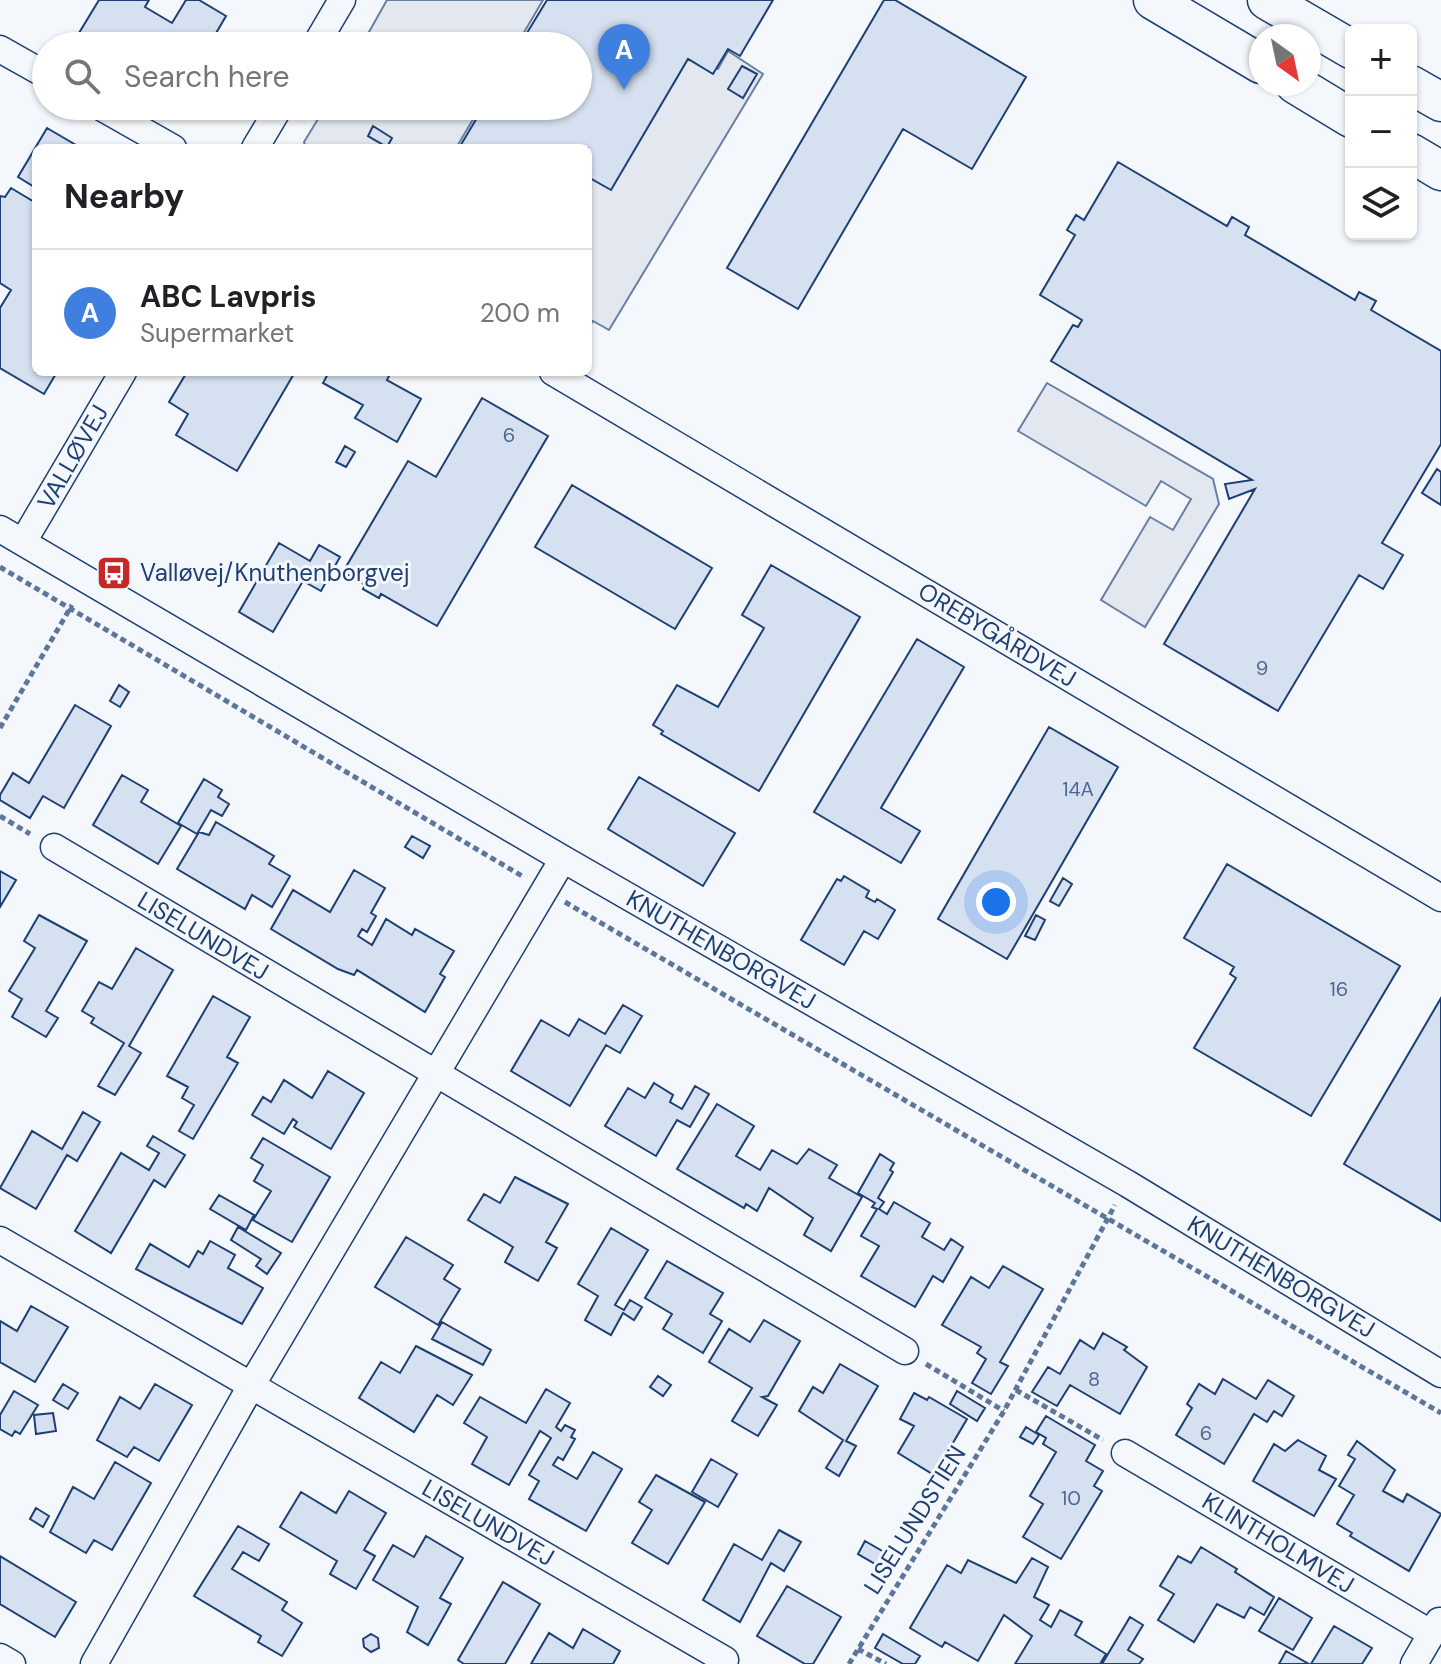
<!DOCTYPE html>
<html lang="en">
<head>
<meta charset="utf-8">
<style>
  body { margin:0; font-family:"DM Sans",sans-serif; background:#f2f2f2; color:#202124 }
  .controls { position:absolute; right:24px; top:24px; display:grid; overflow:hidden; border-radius:12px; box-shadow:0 2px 6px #0004 }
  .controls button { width:72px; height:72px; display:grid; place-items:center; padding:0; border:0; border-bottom:2px solid #e0e0e0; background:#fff; color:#202124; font:40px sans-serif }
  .compass { position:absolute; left:1249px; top:24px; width:72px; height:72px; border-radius:50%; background:#fff; box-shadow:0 2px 6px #0004; rotate:147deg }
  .you { position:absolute; left:996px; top:902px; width:28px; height:28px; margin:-20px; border:6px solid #fff; border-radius:50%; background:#1a73e8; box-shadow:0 0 0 12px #1a73e833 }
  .badge { display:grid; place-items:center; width:52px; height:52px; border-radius:50%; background:#c62828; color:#fff; font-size:26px; font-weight:700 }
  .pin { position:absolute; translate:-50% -66px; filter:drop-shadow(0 2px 4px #0008) }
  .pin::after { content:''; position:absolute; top:42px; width:28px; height:24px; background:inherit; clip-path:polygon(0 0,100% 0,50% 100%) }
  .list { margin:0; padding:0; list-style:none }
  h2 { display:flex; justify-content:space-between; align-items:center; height:104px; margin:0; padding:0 32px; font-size:34px }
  h2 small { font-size:26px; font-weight:400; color:#757577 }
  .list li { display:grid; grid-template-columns:52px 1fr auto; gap:24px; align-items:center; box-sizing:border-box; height:128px; padding:0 32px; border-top:2px solid #e0e0e0 }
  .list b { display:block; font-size:30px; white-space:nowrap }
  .list p { margin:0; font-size:26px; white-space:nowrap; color:#757577 }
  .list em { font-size:26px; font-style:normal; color:#757577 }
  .icon { flex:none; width:44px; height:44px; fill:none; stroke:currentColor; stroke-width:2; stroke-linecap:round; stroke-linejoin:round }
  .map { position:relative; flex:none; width:1441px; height:1664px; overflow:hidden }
  .search { position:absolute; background:#fff; box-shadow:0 2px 6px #0004; left:32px; top:32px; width:560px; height:88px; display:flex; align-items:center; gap:20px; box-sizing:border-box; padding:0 28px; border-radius:44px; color:#757577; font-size:30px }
  .panel { position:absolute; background:#fff; box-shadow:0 2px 6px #0004; left:32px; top:144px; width:560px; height:232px; border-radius:12px }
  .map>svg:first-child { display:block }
</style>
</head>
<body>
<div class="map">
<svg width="1441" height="1664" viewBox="0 0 1441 1664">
  <rect width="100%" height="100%" fill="#f4f7fb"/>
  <path fill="#e3e8f0" stroke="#687fa3" stroke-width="2" d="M387,0H543L516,46H361Z
    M728,51L763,74L609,330L593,321L588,328V176L690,53L718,69Z
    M326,106H481L456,148H306L304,142Z
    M1047,383L1213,479L1219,504L1145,627L1101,600L1150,517L1173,530L1191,499L1161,481L1146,506L1018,431Z"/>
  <path fill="#d5e0f0" stroke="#1d3f73" stroke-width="2" d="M99,0H149L145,7L172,23L186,0H199L226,16L215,35L233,46H138L126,39L122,46H101L79,33Z
    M547,0H773L740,56L728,49L713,74L688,59L611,190L588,177V148H459L484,106H578V46H519Z
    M884,0H895L1026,77L972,169L903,129L798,309L727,268Z
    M742,66L757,74L743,98L728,89Z
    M373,126L392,138L387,147L368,136Z
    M47,128L81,148H36V188L18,177Z
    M1118,162L1227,226L1232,217L1249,227L1245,235L1355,300L1359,292L1376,301L1371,310L1441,351V444L1382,543L1403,555L1383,589L1359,575L1278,711L1164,644L1255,489L1229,499L1225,484L1252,480L1051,361L1073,325L1078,327L1082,320L1040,295L1075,235L1067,230L1076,215L1084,220Z
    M11,188L36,203V372H57L44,394L0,368V308L11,290L0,283V196L5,197Z
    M187,372H295L237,471L176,435L188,414L169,402Z
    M329,372H391L387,380L421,399L397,442L355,418L363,405L323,383Z
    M482,398L548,436L437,626L381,594L379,598L363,589L365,585L343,572L408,461L436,477Z
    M345,446L355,452L346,467L336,462Z
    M1437,469L1441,472V505L1422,493Z
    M572,485L712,568L675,629L535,547Z
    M279,543L310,561L319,545L340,557L321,591L303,581L273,632L239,612Z
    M771,565L860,617L759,791L661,734L663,731L653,725L677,685L718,707L764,628L742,615Z
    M917,639L964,667L881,808L920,831L901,863L814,812Z
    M119,685L129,692L120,707L110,701Z
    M75,705L111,726L64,808L43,796L30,818L0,800V795L13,773L29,783Z
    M1049,727L1118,767L1007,959L938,919Z
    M122,775L148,790L141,802L181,826L158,864L93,825Z
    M639,777L735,833L703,886L608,829Z
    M204,779L222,790L218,797L229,804L222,816L211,810L197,834L178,823Z
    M216,822L274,856L269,864L290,876L272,907L252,895L245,909L177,869L199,832L209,835Z
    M412,836L430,846L423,858L405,847Z
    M1227,864L1400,966L1311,1116L1194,1048L1236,978L1230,974L1234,967L1184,938Z
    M354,870L385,888L371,913L376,916L367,932L362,929L358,936L372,945L386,919L412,935L415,929L454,951L440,974L445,977L425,1012L357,970L354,975L338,969L271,929L293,890L330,912Z
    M0,871L16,880L0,907Z
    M844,876L869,891L866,897L875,902L877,899L895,910L878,939L864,931L844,965L801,940L837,879L841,881Z
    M1063,878L1072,884L1059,906L1050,901Z
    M39,915L87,941L46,1011L58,1018L46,1037L12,1017L22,999L9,991L35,948L24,941Z
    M1036,915L1045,920L1035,940L1025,936Z
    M136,948L173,970L129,1046L141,1053L115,1095L98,1086L124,1043L91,1023L94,1018L82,1011L99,982L112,989Z
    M213,996L250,1017L227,1057L238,1063L193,1139L179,1131L194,1105L182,1098L188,1087L167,1076Z
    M1441,998V1221L1344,1164Z
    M623,1005L642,1016L620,1053L606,1045L570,1106L511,1071L541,1020L569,1036L579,1019L605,1034Z
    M328,1071L364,1093L331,1149L294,1127L297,1122L293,1119L284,1134L252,1115L263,1097L271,1102L284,1080L312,1098Z
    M654,1083L673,1095L670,1102L682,1109L695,1086L709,1094L690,1127L677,1120L656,1156L605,1126L628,1088L645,1098Z
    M717,1104L754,1126L736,1156L760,1170L772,1150L797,1164L809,1149L837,1165L829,1178L862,1197L831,1251L804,1235L813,1218L769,1188L757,1211L746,1204L744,1208L677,1169Z
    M83,1112L100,1122L77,1161L67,1155L36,1209L0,1188L32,1131L62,1149Z
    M153,1136L185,1155L165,1187L154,1180L111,1253L75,1231L121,1153L149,1170L159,1153L147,1146Z
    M263,1138L330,1177L292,1242L253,1220L271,1191L254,1181L263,1165L251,1158Z
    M880,1154L894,1163L890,1170L893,1172L878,1198L884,1202L879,1209L887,1214L894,1202L930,1223L922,1237L944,1250L951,1239L963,1247L943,1282L933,1276L915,1307L861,1276L879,1246L861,1236L877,1209L872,1207L875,1203L858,1193Z
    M515,1177L568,1204L546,1242L557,1248L538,1281L505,1262L513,1247L468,1220L484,1194L500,1203Z
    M219,1195L254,1215L246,1230L210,1209Z
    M238,1227L281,1253L267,1274L256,1266L261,1259L231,1240Z
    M611,1228L648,1250L615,1305L624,1310L630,1300L642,1307L634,1320L623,1313L611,1335L585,1320L598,1296L578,1284Z
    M406,1237L453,1265L444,1279L460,1289L438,1325L375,1287Z
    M210,1241L235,1255L228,1268L263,1288L242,1324L136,1269L150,1244L189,1267L198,1251L203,1254Z
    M667,1261L723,1293L710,1314L722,1321L703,1353L663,1329L672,1314L645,1298Z
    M1003,1266L1043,1289L1000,1362L1008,1366L991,1394L972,1383L986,1359L977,1353L981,1347L942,1325L971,1277L989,1288Z
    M31,1306L68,1327L35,1382L0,1362V1321L17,1331Z
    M764,1320L800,1341L768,1396L762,1397L777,1405L758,1436L732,1421L752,1388L709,1362L729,1329L750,1342Z
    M442,1322L491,1350L483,1365L432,1339Z
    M1103,1333L1127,1347L1124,1350L1147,1367L1120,1414L1070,1385L1057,1406L1032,1392L1048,1367L1060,1374L1080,1340L1094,1349Z
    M416,1346L472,1375L453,1405L437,1395L414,1432L359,1398L381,1362L400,1373Z
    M840,1364L878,1386L846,1441L856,1446L839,1476L826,1468L843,1440L799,1411L813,1387L823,1393Z
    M658,1376L671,1385L663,1396L650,1387Z
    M1223,1379L1256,1399L1268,1380L1294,1396L1282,1416L1274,1411L1267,1422L1254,1414L1224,1464L1176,1435L1192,1408L1187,1404L1199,1384L1215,1394Z
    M63,1384L78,1393L68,1409L53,1400Z
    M155,1384L192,1405L159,1461L134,1447L127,1457L97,1440L120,1397L140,1409Z
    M546,1389L570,1403L556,1427L561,1431L565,1425L575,1430L571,1437L575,1439L563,1460L558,1457L553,1465L577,1479L593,1452L622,1469L586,1531L529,1499L539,1481L529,1475L551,1438L540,1431L509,1485L472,1464L487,1437L464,1423L480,1397L526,1423Z
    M14,1391L38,1405L20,1434L15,1431L12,1436L0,1429V1415Z
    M957,1391L985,1408L977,1421L950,1404Z
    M914,1393L927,1400L929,1397L967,1419L934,1475L898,1453L914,1426L900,1419Z
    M53,1413L56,1431L36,1434L34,1415Z
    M1046,1416L1095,1445L1086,1461L1103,1471L1094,1486L1102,1491L1061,1559L1023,1537L1043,1504L1030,1496L1056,1452L1043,1444L1046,1438L1036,1432Z
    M1026,1427L1039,1435L1033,1444L1020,1437Z
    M1298,1440L1326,1456L1319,1470L1336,1479L1314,1516L1253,1481L1274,1444L1285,1451Z
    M1357,1441L1395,1470L1383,1491L1403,1502L1407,1494L1441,1514L1409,1571L1350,1536L1352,1533L1337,1524L1354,1495L1339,1486L1355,1459L1348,1455Z
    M711,1459L737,1474L718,1507L692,1492Z
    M115,1462L151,1483L112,1550L94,1540L86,1553L50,1532L73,1487L94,1499Z
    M656,1475L705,1502L668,1564L632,1543L652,1510L639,1502Z
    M349,1491L386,1513L364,1550L375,1556L356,1589L330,1574L337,1561L280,1527L301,1492L336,1513Z
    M36,1508L49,1516L43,1527L30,1519Z
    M238,1526L269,1544L259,1561L243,1552L232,1569L287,1602L282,1610L302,1623L282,1656L258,1642L261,1636L194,1596Z
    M779,1530L801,1542L784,1571L771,1563L740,1622L703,1600L734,1544L762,1560Z
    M426,1536L463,1558L440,1598L451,1604L428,1645L407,1632L418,1607L373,1580L393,1545L414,1557Z
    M865,1541L896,1559L889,1572L858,1554Z
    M1201,1547L1237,1569L1235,1572L1274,1597L1264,1615L1250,1607L1244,1618L1217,1604L1194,1642L1158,1620L1174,1594L1160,1586L1178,1556L1191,1563Z
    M0,1556L76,1602L55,1637L0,1604Z
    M1032,1558L1048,1567L1034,1597L1049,1605L1040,1620L1051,1627L1060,1610L1082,1622L1075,1635L1106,1654L1100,1664H1015L1032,1636L1004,1615L978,1661L945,1642L942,1647L910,1628L947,1565L961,1573L968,1560L1016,1583Z
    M503,1582L540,1604L505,1664H464L458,1660Z
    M787,1586L841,1617L813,1664H805L757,1636Z
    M1279,1598L1312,1618L1293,1650L1259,1631Z
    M1130,1617L1143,1625L1128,1650L1143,1659L1139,1664H1102Z
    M1334,1626L1372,1648L1362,1664H1311Z
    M583,1629L620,1651L613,1664H531L549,1633L573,1648Z
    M371,1634L378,1638L379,1648L371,1652L364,1647L363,1639Z
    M883,1634L920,1656L915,1664H903L875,1648Z
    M1286,1651L1309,1664H1279Z"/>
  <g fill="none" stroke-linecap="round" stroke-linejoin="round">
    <g stroke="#1d3f73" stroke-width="29">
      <path id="minor" d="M315,46L342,0
        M0,49L46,75
        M99,106L173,148
        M255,148L280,106
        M553,372L1441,898
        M0,529L563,859L1128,1184L1441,1374
        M23,542L123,372
        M54,847L905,1351
        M0,1240L725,1660
        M1125,1453L1432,1634
        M0,1657L12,1664
        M94,1664L251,1386L563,859
        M1414,1664L1439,1621"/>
    </g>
    <g stroke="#1d3f73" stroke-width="41">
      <path id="secondary" d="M1153,0L1261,64
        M1267,0L1351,49
        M1295,84L1351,118
        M1411,85L1441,102
        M1411,153L1441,171"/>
    </g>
    <path stroke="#5e769c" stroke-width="5" stroke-dasharray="6 4" stroke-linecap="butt" d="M0,567L522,876
      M0,728L72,605
      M0,816L30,834
      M565,902L1441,1413
      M926,1364L1004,1411
      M1016,1390L1103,1440
      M858,1649L886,1664
      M849,1664L1004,1411L1115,1205"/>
    <use href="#minor" stroke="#f4f7fb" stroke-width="26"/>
    <use href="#secondary" stroke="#f4f7fb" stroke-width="38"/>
  </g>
  <defs>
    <g id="bus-square" transform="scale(1.8)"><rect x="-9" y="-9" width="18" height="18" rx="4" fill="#c62828" stroke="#f4f7fb"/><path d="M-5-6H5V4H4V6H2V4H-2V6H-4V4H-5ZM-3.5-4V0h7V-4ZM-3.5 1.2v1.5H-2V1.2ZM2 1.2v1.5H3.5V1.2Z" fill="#fff"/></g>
  </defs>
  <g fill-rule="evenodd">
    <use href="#bus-square" x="114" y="573"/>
  </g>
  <g text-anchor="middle" stroke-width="6" stroke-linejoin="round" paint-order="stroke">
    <g font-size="20" fill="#4b6792">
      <text x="509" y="442">6</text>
      <text x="1262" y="675">9</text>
      <text x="1078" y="796">14A</text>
      <text x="1339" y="996">16</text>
      <text x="1094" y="1386">8</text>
      <text x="1206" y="1440">6</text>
      <text x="1071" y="1505">10</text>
    </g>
    <g font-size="24" fill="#1d3f73" stroke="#f4f7fb">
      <text transform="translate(73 457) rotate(-60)" y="8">VALLØVEJ</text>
      <text transform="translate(997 635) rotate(31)" y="8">OREBYGÅRDVEJ</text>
      <text transform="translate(203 936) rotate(31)" y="8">LISELUNDVEJ</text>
      <text transform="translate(721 950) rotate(30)" y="8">KNUTHENBORGVEJ</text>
      <text transform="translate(1281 1277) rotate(31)" y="8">KNUTHENBORGVEJ</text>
      <text transform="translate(915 1520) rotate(-58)" y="8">LISELUNDSTIEN</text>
      <text transform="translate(488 1523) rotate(30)" y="8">LISELUNDVEJ</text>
      <text transform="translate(1278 1543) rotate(31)" y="8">KLINTHOLMVEJ</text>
    </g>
    <g font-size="24" fill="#1d3f73" stroke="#f4f7fb" text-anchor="start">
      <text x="140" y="581">Valløvej/Knuthenborgvej</text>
    </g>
  </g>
</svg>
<div class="controls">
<button>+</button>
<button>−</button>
<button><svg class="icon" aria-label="layers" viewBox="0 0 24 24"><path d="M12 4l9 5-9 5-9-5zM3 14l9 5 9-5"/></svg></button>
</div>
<svg class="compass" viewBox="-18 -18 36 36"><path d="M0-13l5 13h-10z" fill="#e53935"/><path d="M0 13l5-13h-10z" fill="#757577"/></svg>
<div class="you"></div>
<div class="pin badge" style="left:624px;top:90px;background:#3f7fe0">A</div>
<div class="search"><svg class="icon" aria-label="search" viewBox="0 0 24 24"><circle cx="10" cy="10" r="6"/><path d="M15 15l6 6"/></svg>Search here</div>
<section class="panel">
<h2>Nearby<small></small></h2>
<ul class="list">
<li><span class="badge" style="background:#3f7fe0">A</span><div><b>ABC Lavpris</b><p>Supermarket</p></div><em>200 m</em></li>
</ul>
</section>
</div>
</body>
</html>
